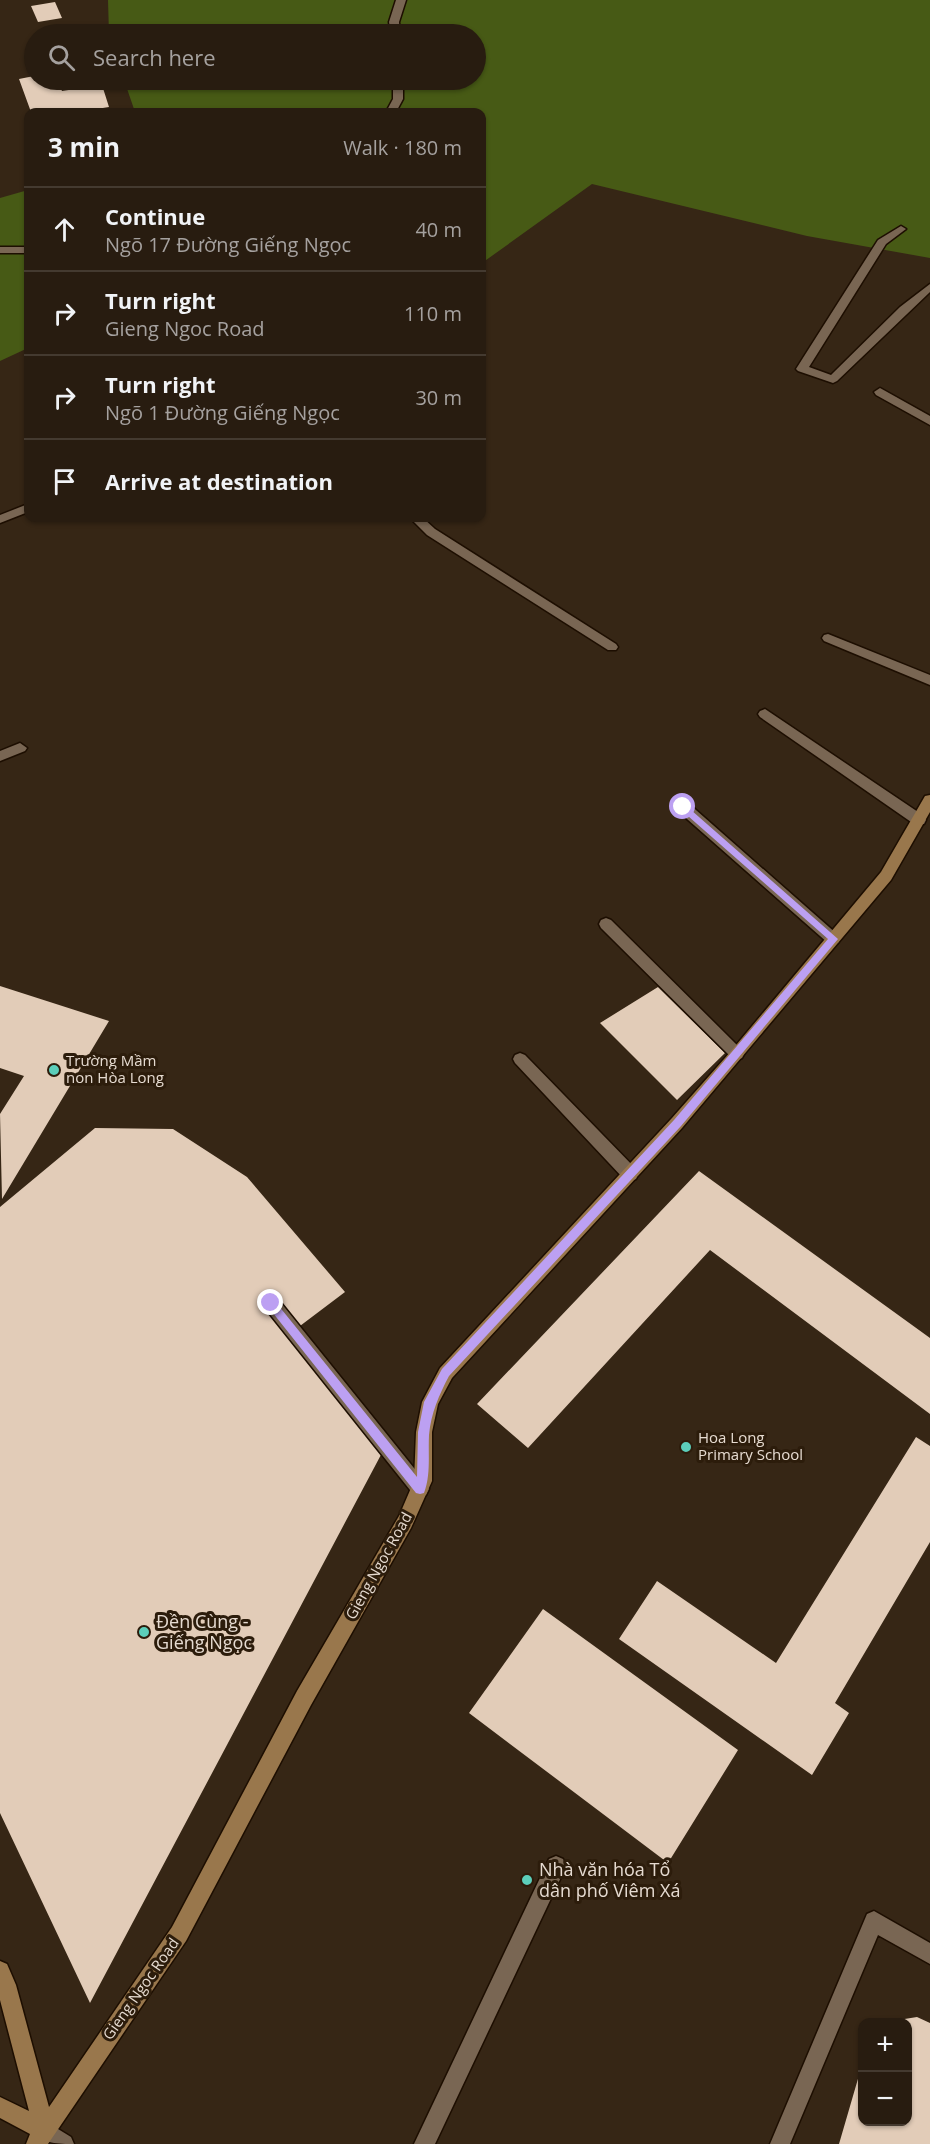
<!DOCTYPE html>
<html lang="en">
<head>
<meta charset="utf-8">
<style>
  body { margin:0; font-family:"Open Sans",sans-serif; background:#34291e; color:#f1f3f6 }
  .controls { position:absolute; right:18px; bottom:18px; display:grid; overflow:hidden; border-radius:12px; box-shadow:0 2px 4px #0004 }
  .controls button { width:54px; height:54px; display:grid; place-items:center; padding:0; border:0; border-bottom:2px solid #443a30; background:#281c10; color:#f1f3f6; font:30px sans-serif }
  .stop { position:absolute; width:18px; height:18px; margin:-14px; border:4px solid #bca0f2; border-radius:50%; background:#fff }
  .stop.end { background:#bca0f2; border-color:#fff; box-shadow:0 2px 6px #0008 }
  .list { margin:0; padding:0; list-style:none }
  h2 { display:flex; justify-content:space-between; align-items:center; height:78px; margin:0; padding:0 24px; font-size:26px }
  h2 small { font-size:20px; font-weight:400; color:#a5a19f }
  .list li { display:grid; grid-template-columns:39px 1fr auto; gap:18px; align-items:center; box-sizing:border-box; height:84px; padding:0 24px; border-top:2px solid #443a30 }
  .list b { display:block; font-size:22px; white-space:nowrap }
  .list p { margin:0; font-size:20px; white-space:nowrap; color:#a5a19f }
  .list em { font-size:20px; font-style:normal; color:#a5a19f }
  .icon { flex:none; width:33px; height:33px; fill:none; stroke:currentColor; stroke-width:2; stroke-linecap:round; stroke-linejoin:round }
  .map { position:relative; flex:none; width:930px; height:2144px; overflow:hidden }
  .search { position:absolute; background:#281c10; box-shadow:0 2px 4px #0004; left:24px; top:24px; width:462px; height:66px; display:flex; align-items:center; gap:15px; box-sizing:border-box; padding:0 21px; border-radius:33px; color:#a5a19f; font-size:22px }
  .panel { position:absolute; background:#281c10; box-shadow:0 2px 4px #0004; left:24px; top:108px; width:462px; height:414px; border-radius:12px }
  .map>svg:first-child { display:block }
</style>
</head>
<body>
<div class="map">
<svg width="930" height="2144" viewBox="0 0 930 2144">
  <rect width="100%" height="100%" fill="#362615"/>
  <path fill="#475a15" d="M108,0H930V258L807,236L592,184L482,263V112H130L134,109L124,80H476V34H109Z
    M28,190V348L0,361V198Z"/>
  <path fill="#e2ccb8" d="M55,2L62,18L38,22L31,6Z
    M34,76V80H57L62,91L102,85L109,107L78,112H31L19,79Z
    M0,986L109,1021L2,1199L0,1114L24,1076L0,1068Z
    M658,987L725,1053L677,1100L600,1023Z
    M95,1128L173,1129L247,1177L345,1292L292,1332L383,1451L90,2003L0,1813V1207Z
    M699,1171L930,1338V1414L710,1250L528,1448L477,1404Z
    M916,1437L930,1446V1542L835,1703L849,1713L812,1775L619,1639L657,1581L776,1663Z
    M543,1609L738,1750L668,1863L469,1713Z
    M917,2017L930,2023V2144H839L862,2065V2122H908V2022L892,2021Z"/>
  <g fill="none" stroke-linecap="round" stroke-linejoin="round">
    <g stroke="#1d0e01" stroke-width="3">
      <path id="service" d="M901,226L906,229L886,244L809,367L831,375L900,307L930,284V292L837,381L833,383L798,371L796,369L878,240Z
        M556,1856L563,1859L566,1866L563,1873L435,2144H414L549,1859Z"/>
    </g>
    <g stroke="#1d0e01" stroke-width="3">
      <path id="minor" d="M396,0H406L399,22L400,34H391L389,22Z
        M393,80H403V99L396,112H386L393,99Z
        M0,247H28V253H0Z
        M880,388L930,416V425L876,395L874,392Z
        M28,504V512L0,523V515Z
        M410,518H423L435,529L616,644L618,647L616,650H608L427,535Z
        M828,634L930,675V685L824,641L822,638L824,635Z
        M765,709L924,816L926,820L924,824H914L760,717L758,714L760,711Z
        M20,743L27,748L25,751L0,761V751Z
        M683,802L688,803L838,935L840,939L838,943H828L678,811L676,807Z
        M606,918L611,920L742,1050L744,1054L742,1058L737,1060L732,1058L601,928L599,924L601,920Z
        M520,1053L525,1055L636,1169L638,1174L636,1179L630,1181L624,1179L515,1063L513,1059L515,1055Z
        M271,1296L277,1298L426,1483L429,1489L426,1495L420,1497L414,1495L265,1308L263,1303L265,1298Z
        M874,1911L930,1943V1964L878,1935L790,2144H770L867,1914Z
        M45,2121L71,2137L74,2144C59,2144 42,2144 35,2131L38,2124Z"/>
    </g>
    <g stroke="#1d0e01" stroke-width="3">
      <path id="secondary" d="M930,795V812L891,880L682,1128L452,1378L438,1404L432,1432V1481L411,1528L311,1705L186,1941L48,2144H26L30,2134L0,2118V2097L29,2111L0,2000V1961L7,1964L16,1985L49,2107L172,1927L297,1691L399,1516L414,1481L416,1432L422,1402L440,1368L672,1118L732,1050L881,872L925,796Z"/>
    </g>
    <use href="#service" fill="#796653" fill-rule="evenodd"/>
    <use href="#minor" fill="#796653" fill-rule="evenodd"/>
    <use href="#secondary" fill="#99774c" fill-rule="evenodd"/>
  </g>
  <path fill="#bca0f2" d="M683,803L838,939L681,1126L449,1376C439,1395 431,1413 429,1435C428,1455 431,1475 424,1493L420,1494L416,1493L265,1303L267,1300H274L417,1477L418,1432L424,1402L442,1369L674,1120L828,939L680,809L679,807Z"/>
  <g fill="#5cceba" stroke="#2c1c0b" stroke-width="2">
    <circle cx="54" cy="1070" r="6"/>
    <circle cx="686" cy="1447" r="6"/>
    <circle cx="144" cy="1632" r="6"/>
    <circle cx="527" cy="1880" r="6"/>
  </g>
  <g text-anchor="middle" stroke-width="6" stroke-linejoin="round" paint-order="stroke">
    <g font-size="15" fill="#e6dbd1" stroke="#2c1c0b" text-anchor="start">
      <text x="66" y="1066">Trường Mầm<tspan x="66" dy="17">non Hòa Long</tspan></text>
      <text x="698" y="1443">Hoa Long<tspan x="698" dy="17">Primary School</tspan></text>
    </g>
    <g font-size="15" fill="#e6dbd1" stroke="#2c1c0b">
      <text transform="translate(379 1566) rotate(-61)" y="5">Gieng Ngoc Road</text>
      <text transform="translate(141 1989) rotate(-55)" y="5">Gieng Ngoc Road</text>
    </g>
    <g font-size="18" fill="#e6dbd1" stroke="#2c1c0b" text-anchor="start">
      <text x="156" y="1628">Đền Cùng -<tspan x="156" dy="21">Giếng Ngọc</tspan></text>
      <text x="539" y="1876">Nhà văn hóa Tổ<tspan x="539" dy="21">dân phố Viêm Xá</tspan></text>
    </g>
  </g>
</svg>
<div class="controls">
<button>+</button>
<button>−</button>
</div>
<div class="stop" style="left:683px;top:807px"></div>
<div class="stop end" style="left:271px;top:1303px"></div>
<div class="search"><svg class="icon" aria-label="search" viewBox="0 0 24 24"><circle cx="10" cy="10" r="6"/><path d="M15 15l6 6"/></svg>Search here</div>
<section class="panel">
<h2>3 min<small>Walk · 180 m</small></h2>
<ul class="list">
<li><svg class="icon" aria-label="ahead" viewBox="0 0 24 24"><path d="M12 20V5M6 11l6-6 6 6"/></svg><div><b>Continue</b><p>Ngõ 17 Đường Giếng Ngọc</p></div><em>40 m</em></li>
<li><svg class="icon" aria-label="right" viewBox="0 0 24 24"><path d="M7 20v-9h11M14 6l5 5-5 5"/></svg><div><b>Turn right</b><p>Gieng Ngoc Road</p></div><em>110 m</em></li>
<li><svg class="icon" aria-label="right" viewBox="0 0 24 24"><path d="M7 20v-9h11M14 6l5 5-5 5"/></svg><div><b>Turn right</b><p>Ngõ 1 Đường Giếng Ngọc</p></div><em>30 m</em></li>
<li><svg class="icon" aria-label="arrive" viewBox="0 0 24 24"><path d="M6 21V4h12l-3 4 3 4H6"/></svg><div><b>Arrive at destination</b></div></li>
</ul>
</section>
</div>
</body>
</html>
